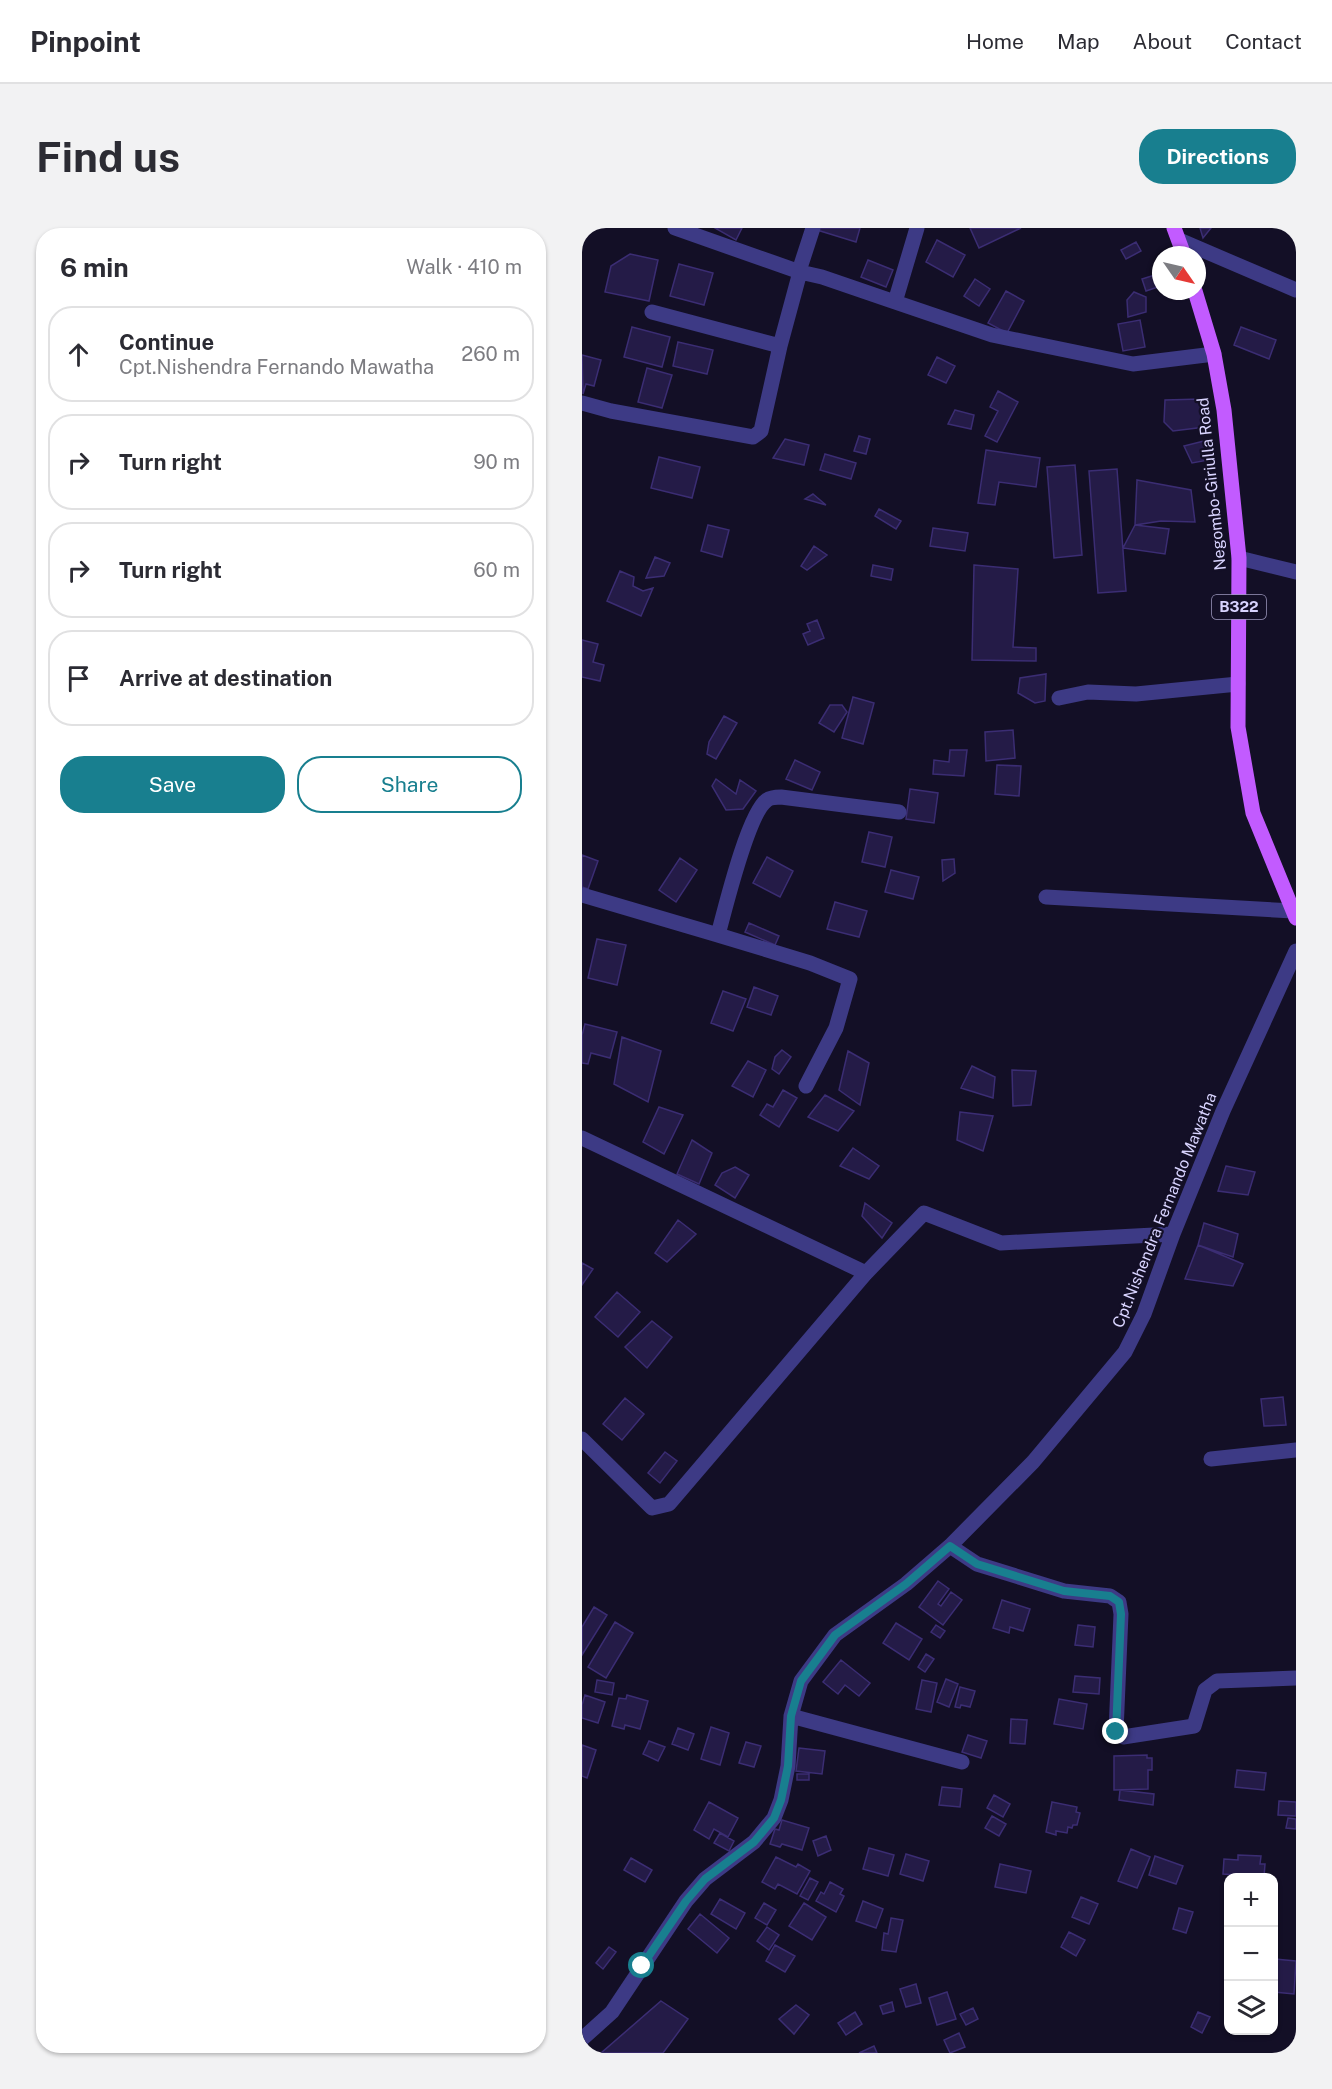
<!DOCTYPE html>
<html lang="en">
<head>
<meta charset="utf-8">
<style>
  body { margin:0; font-family:"Public Sans",sans-serif; background:#f2f2f3; color:#2b2b33 }
  .controls { position:absolute; right:18px; bottom:18px; display:grid; overflow:hidden; border-radius:12px; box-shadow:0 2px 4px #0004 }
  .controls button { width:54px; height:54px; display:grid; place-items:center; padding:0; border:0; border-bottom:2px solid #e1e1e2; background:#fff; color:#2b2b33; font:30px sans-serif }
  .compass { position:absolute; left:570px; top:18px; width:54px; height:54px; border-radius:50%; background:#fff; box-shadow:0 2px 4px #0004; rotate:124deg }
  .stop { position:absolute; width:18px; height:18px; margin:-14px; border:4px solid #187f8f; border-radius:50%; background:#fff }
  .stop.end { background:#187f8f; border-color:#fff; box-shadow:0 2px 6px #0008 }
  .list { margin:0; padding:0; list-style:none }
  h2 { display:flex; justify-content:space-between; align-items:center; height:78px; margin:0; padding:0 24px; font-size:26px }
  h2 small { font-size:20px; font-weight:400; color:#7c7c81 }
  .list li { display:grid; grid-template-columns:39px 1fr auto; gap:18px; align-items:center; box-sizing:border-box; height:96px; margin:0 12px 12px; padding:0 12px; border:2px solid #e1e1e2; border-radius:24px }
  .list b { display:block; font-size:22px; white-space:nowrap }
  .list p { margin:0; font-size:20px; white-space:nowrap; color:#7c7c81 }
  .list em { font-size:20px; font-style:normal; color:#7c7c81 }
  .actions { display:flex; gap:12px; padding:18px 24px }
  .actions a { flex:1; padding:14px 0; border:2px solid #187f8f; border-radius:24px; text-align:center; font-size:21px; color:#187f8f }
  .actions .main { background:#187f8f; color:#fff }
  .icon { flex:none; width:33px; height:33px; fill:none; stroke:currentColor; stroke-width:2; stroke-linecap:round; stroke-linejoin:round }
  .map { position:relative; flex:none; width:714px; height:1825px; overflow:hidden; border-radius:24px }
  header { display:flex; align-items:center; gap:36px; box-sizing:border-box; height:84px; padding:0 30px; background:#fff; border-bottom:2px solid #e1e1e2 }
  header strong { font-size:28px }
  nav { display:flex; gap:33px; margin-inline-start:auto; font-size:21px }
  .intro { display:flex; align-items:center; justify-content:space-between; box-sizing:border-box; height:144px; padding:0 36px }
  h1 { margin:0; font-size:42px }
  .button { padding:15px 27px; border-radius:24px; background:#187f8f; color:#fff; font-size:21px; font-weight:700 }
  main { display:flex; gap:36px; padding:0 36px }
  aside { flex:1; background:#fff; border-radius:24px; box-shadow:0 2px 4px #0004 }
  .map>svg:first-child { display:block }
</style>
</head>
<body>
<header>
<strong>Pinpoint</strong>
<nav><a>Home</a><a>Map</a><a>About</a><a>Contact</a></nav>
</header>
<div class="intro"><h1>Find us</h1><a class="button">Directions</a></div>
<main>
<aside>
<h2>6 min<small>Walk · 410 m</small></h2>
<ul class="list">
<li><svg class="icon" aria-label="ahead" viewBox="0 0 24 24"><path d="M12 20V5M6 11l6-6 6 6"/></svg><div><b>Continue</b><p>Cpt.Nishendra Fernando Mawatha</p></div><em>260 m</em></li>
<li><svg class="icon" aria-label="right" viewBox="0 0 24 24"><path d="M7 20v-9h11M14 6l5 5-5 5"/></svg><div><b>Turn right</b></div><em>90 m</em></li>
<li><svg class="icon" aria-label="right" viewBox="0 0 24 24"><path d="M7 20v-9h11M14 6l5 5-5 5"/></svg><div><b>Turn right</b></div><em>60 m</em></li>
<li><svg class="icon" aria-label="arrive" viewBox="0 0 24 24"><path d="M6 21V4h12l-3 4 3 4H6"/></svg><div><b>Arrive at destination</b></div></li>
</ul>
<div class="actions"><a class="main">Save</a><a>Share</a></div>
</aside>
<div class="map">
<svg width="714" height="1825" viewBox="0 0 714 1825">
  <rect width="100%" height="100%" fill="#130f26"/>
  <path fill="#241b47" stroke="#3b2d73" stroke-width="1.5" d="M133,0H160L154,12Z
    M236,0H278L274,14L235,2Z
    M388,0H439L397,20Z
    M618,0H629L621,10Z
    M355,12L383,27L371,49L344,34Z
    M554,14L559,23L544,31L539,22Z
    M48,26L76,32L67,73L23,64L29,38Z
    M286,32L311,42L304,59L279,49Z
    M97,36L131,45L122,77L88,68Z
    M579,45V58L564,63L560,51Z
    M393,51L408,61L397,78L382,68Z
    M424,63L442,73L425,105L406,95Z
    M552,64L564,69V84L546,89L545,72Z
    M558,92L563,119L541,123L536,96Z
    M50,99L88,109L80,139L42,129Z
    M659,99L694,112L687,131L652,117Z
    M96,114L131,122L125,146L91,138Z
    M0,127L19,132L12,158L4,156L1,166Z
    M355,129L373,138L364,155L346,147Z
    M65,140L90,147L80,180L56,174Z
    M416,163L436,174L415,214L403,208L416,183L408,179Z
    M619,171L623,199L591,203L582,194L583,172Z
    M373,182L392,187L389,201L366,196Z
    M277,208L288,211L284,226L272,223Z
    M203,211L227,217L222,237L191,230Z
    M630,211L632,231L610,235L602,218Z
    M404,222L458,230L454,259L417,254L413,277L396,275Z
    M243,226L274,235L269,251L238,242Z
    M77,229L118,239L110,270L69,260Z
    M493,237L500,327L472,330L465,239Z
    M535,241L544,363L516,365L507,243Z
    M555,252L609,262L613,294L579,293L553,297Z
    M231,266L244,277L223,271Z
    M297,281L319,293L314,301L293,288Z
    M126,297L147,302L140,329L119,323Z
    M553,297L587,301L583,326L541,320Z
    M351,300L386,305L383,323L348,318Z
    M232,318L245,327L225,342L219,338Z
    M73,329L88,335L82,348L64,350Z
    M291,337L311,341L309,352L289,348Z
    M392,337L436,341L431,419L454,420V433L390,432Z
    M38,343L52,349L51,358L61,363L71,360L59,388L25,373Z
    M235,392L242,410L226,417L221,406L228,403L225,396Z
    M0,412L16,416L11,434L22,437L18,453L0,449Z
    M464,446L463,473L453,475L436,465L438,450Z
    M271,469L292,475L281,516L260,510Z
    M248,477H260L265,484L252,504L237,495Z
    M142,488L155,495L134,531L125,526L127,514Z
    M431,502L433,530L404,533L403,504Z
    M368,522H385L382,548L351,546L352,532L367,534Z
    M213,532L238,544L230,562L204,551Z
    M415,537L439,538L437,568L413,566Z
    M134,551L154,566L158,552L174,563L161,581L144,582L130,558Z
    M328,561L356,565L352,595L324,591Z
    M287,604L310,609L303,639L280,634Z
    M0,627L16,633L6,661L0,659Z
    M185,629L211,643L198,669L171,655Z
    M98,630L115,642L94,674L77,662Z
    M372,631L373,645L361,653L360,632Z
    M309,642L337,649L331,671L303,664Z
    M253,674L285,683L277,709L245,701Z
    M167,695L197,708L193,717L163,704Z
    M15,711L44,717L35,757L6,750Z
    M172,759L196,768L189,787L165,779Z
    M141,763L164,771L151,803L129,795Z
    M3,796L35,804L28,830L9,825L6,836L0,835V807Z
    M40,809L79,823L66,874L32,856Z
    M200,822L209,829L197,846L190,841L193,829Z
    M266,823L287,835L278,877L257,862Z
    M166,833L184,842L171,869L150,858Z
    M390,838L413,849L411,870L379,860Z
    M430,842L454,843L449,877L431,878Z
    M201,862L215,870L197,899L178,887L185,876L191,879Z
    M243,867L272,883L256,903L226,889Z
    M77,879L101,887L82,926L61,914Z
    M378,884L411,888L401,923L375,912Z
    M110,912L130,925L117,956L95,946Z
    M271,920L297,938L287,951L258,938Z
    M644,938L673,944L666,967L636,963Z
    M153,939L167,947L153,970L133,957L140,945Z
    M283,975L310,995L300,1010L280,988Z
    M96,992L114,1006L85,1034L73,1025Z
    M622,995L656,1006L651,1029L616,1017Z
    M616,1017L661,1036L651,1058L603,1051Z
    M0,1035L11,1041L0,1057Z
    M35,1064L58,1084L36,1109L13,1089Z
    M70,1093L90,1109L65,1140L43,1119Z
    M701,1169L704,1197L682,1198L679,1171Z
    M43,1170L62,1186L40,1212L21,1196Z
    M83,1224L95,1233L78,1255L66,1245Z
    M356,1353L367,1361L356,1376L359,1378L369,1364L380,1372L361,1397L337,1379Z
    M420,1372L448,1381L441,1403L428,1399L427,1405L411,1400Z
    M12,1379L25,1387L0,1427V1399Z
    M33,1394L51,1405L24,1450L6,1439Z
    M314,1395L340,1411L327,1432L301,1415Z
    M354,1397L363,1403L358,1410L349,1404Z
    M496,1397L513,1399L511,1419L493,1417Z
    M344,1426L352,1431L343,1444L336,1439Z
    M259,1432L288,1455L277,1468L263,1457L256,1466L241,1454Z
    M493,1448L518,1450L517,1466L491,1464Z
    M364,1451L376,1456L367,1479L355,1474Z
    M15,1452L32,1455L30,1467L13,1464Z
    M340,1452L355,1455L349,1484L334,1481Z
    M378,1459L393,1463L388,1479L379,1477L378,1480L373,1479Z
    M3,1467L23,1474L16,1495L0,1490V1477Z
    M45,1467L66,1473L58,1501L43,1497L42,1501L30,1498L37,1470L44,1471Z
    M477,1471L505,1476L501,1501L472,1496Z
    M429,1491L445,1492L443,1516L428,1515Z
    M129,1499L147,1505L138,1537L119,1531Z
    M96,1500L112,1506L106,1522L90,1516Z
    M386,1507L405,1513L399,1530L380,1524Z
    M67,1513L83,1519L76,1533L61,1526Z
    M164,1514L179,1518L172,1539L157,1535Z
    M0,1517L14,1522L5,1550L0,1548Z
    M217,1520L243,1523L240,1546L214,1543Z
    M565,1527V1530H570V1542H566V1561L532,1562V1528Z
    M655,1542L684,1545L682,1562L653,1559Z
    M215,1546H227V1552H215Z
    M360,1559L380,1561L378,1579L357,1577Z
    M538,1562L572,1566L571,1577L537,1572Z
    M412,1567L428,1576L421,1589L405,1580Z
    M697,1573L714,1574V1588L696,1587Z
    M127,1574L156,1590L146,1609L132,1601L127,1611L112,1602Z
    M470,1574L495,1579L494,1584L498,1585L495,1597H491L490,1600L486,1599L485,1605L474,1603V1607L464,1604Z
    M410,1588L424,1596L417,1608L403,1600Z
    M706,1590L714,1591V1601L704,1600Z
    M200,1592L227,1600L220,1622L200,1616L198,1619L188,1616L193,1601L197,1602Z
    M138,1605L152,1613L147,1623L132,1615Z
    M244,1608L249,1622L236,1628L231,1613Z
    M287,1620L312,1627L306,1648L281,1641Z
    M549,1621L568,1629L555,1660L536,1653Z
    M324,1626L347,1633L341,1653L318,1646Z
    M656,1627L679,1628L678,1636H683L682,1649L641,1646L642,1631L656,1632Z
    M573,1628L601,1638L594,1656L567,1647Z
    M194,1629L214,1639L216,1636L228,1643L215,1666L196,1656L193,1661L180,1654Z
    M49,1630L70,1642L63,1654L42,1642Z
    M418,1636L449,1643L444,1665L413,1659Z
    M228,1650L236,1654L226,1672L218,1668Z
    M248,1654L261,1661L258,1666L262,1668L254,1684L234,1673L239,1664L242,1666Z
    M499,1669L516,1676L507,1696L490,1689Z
    M138,1671L163,1685L154,1701L129,1686Z
    M281,1673L301,1681L294,1700L274,1693Z
    M182,1675L194,1682L185,1697L173,1690Z
    M222,1675L244,1689L230,1712L207,1698Z
    M597,1680L611,1684L604,1705L591,1701Z
    M118,1686L147,1710L135,1725L106,1701Z
    M309,1690L321,1692L314,1724L300,1722L302,1705L306,1706Z
    M185,1699L197,1707L187,1722L175,1713Z
    M487,1704L503,1712L494,1728L479,1719Z
    M193,1717L213,1728L203,1744L184,1733Z
    M27,1719L34,1724L21,1741L14,1735Z
    M693,1731L714,1733L712,1766L692,1764Z
    M334,1756L339,1775L324,1779L318,1761Z
    M365,1764L374,1791L355,1797L347,1770Z
    M79,1773L106,1791L81,1825H19Z
    M310,1774L312,1783L301,1786L298,1778Z
    M214,1777L227,1787L212,1806L197,1791Z
    M391,1780L396,1791L384,1797L378,1786Z
    M273,1784L280,1796L264,1807L256,1795Z
    M616,1784L628,1789L620,1805L609,1799Z
    M377,1805L383,1819L368,1825L362,1812Z
    M292,1818L295,1825H277Z"/>
  <g fill="none" stroke-linecap="round" stroke-linejoin="round">
    <path stroke="#3d3a85" stroke-width="15" d="M93,0L218,44
      M597,12L714,62
      M217,43L231,0
      M313,74L410,107L551,136L632,126
      M70,84L198,118
      M0,175L29,183L171,209L179,203L198,118L218,44L240,49L313,74L335,0
      M657,330L714,344
      M0,667L136,707C143,681 166,585 185,572C189,569 194,569 199,569L317,584
      M464,669L711,683
      M136,707L228,735L268,751L254,800L224,858
      M0,910L284,1045
      M0,1211L70,1280L87,1276L284,1045L342,985L419,1015L591,1006
      M629,1231L714,1222
      M368,1318L395,1336L482,1363L528,1368L537,1374L539,1386L534,1504L541,1509L612,1498L623,1462L635,1453L714,1450
      M209,1488L380,1534
      M0,1811L30,1784L104,1673L123,1651L172,1614L192,1590L199,1572L206,1538L209,1488L219,1453L253,1407L324,1356L368,1318L451,1234L543,1124L562,1086L591,1006L641,883L714,723"/>
    <path stroke="#3d3a85" stroke-width="15" d="M477,470L506,464L554,466L656,456"/>
    <path stroke="#c25bff" stroke-width="15" d="M592,0L602,27
      M613,63L632,126L642,182L657,330L656,499L671,585L714,690"/>
  </g>
  <g fill="none" stroke-linecap="round" stroke-linejoin="round">
    <path stroke="#187f8f" stroke-width="8" d="M60,1738L104,1673L123,1651L172,1614L192,1590L199,1572L206,1538L209,1488L219,1453L253,1407L324,1356L368,1318L395,1336L482,1363L528,1368L537,1374L539,1386L534,1504"/>
  </g>
  <g text-anchor="middle" stroke-width="4.5" stroke-linejoin="round" paint-order="stroke">
    <rect fill="#130f26" stroke="#9e99be" stroke-width="1.5" x="630" y="367" width="54" height="24" rx="4.5"/>
    <g font-size="15" font-weight="bold" fill="#d9d4ff">
      <text x="657" y="384">B322</text>
    </g>
    <g font-size="16" fill="#d9d4ff" stroke="#130f26">
      <text transform="translate(629 256) rotate(-96)" y="6">Negombo-Giriulla Road</text>
      <text transform="translate(582 982) rotate(-68)" y="6">Cpt.Nishendra Fernando Mawatha</text>
    </g>
  </g>
</svg>
<div class="controls">
<button>+</button>
<button>−</button>
<button><svg class="icon" aria-label="layers" viewBox="0 0 24 24"><path d="M12 4l9 5-9 5-9-5zM3 14l9 5 9-5"/></svg></button>
</div>
<svg class="compass" viewBox="-18 -18 36 36"><path d="M0-13l5 13h-10z" fill="#e53935"/><path d="M0 13l5-13h-10z" fill="#7c7c81"/></svg>
<div class="stop" style="left:60px;top:1738px"></div>
<div class="stop end" style="left:534px;top:1504px"></div>
</div>
</main>
</body>
</html>
